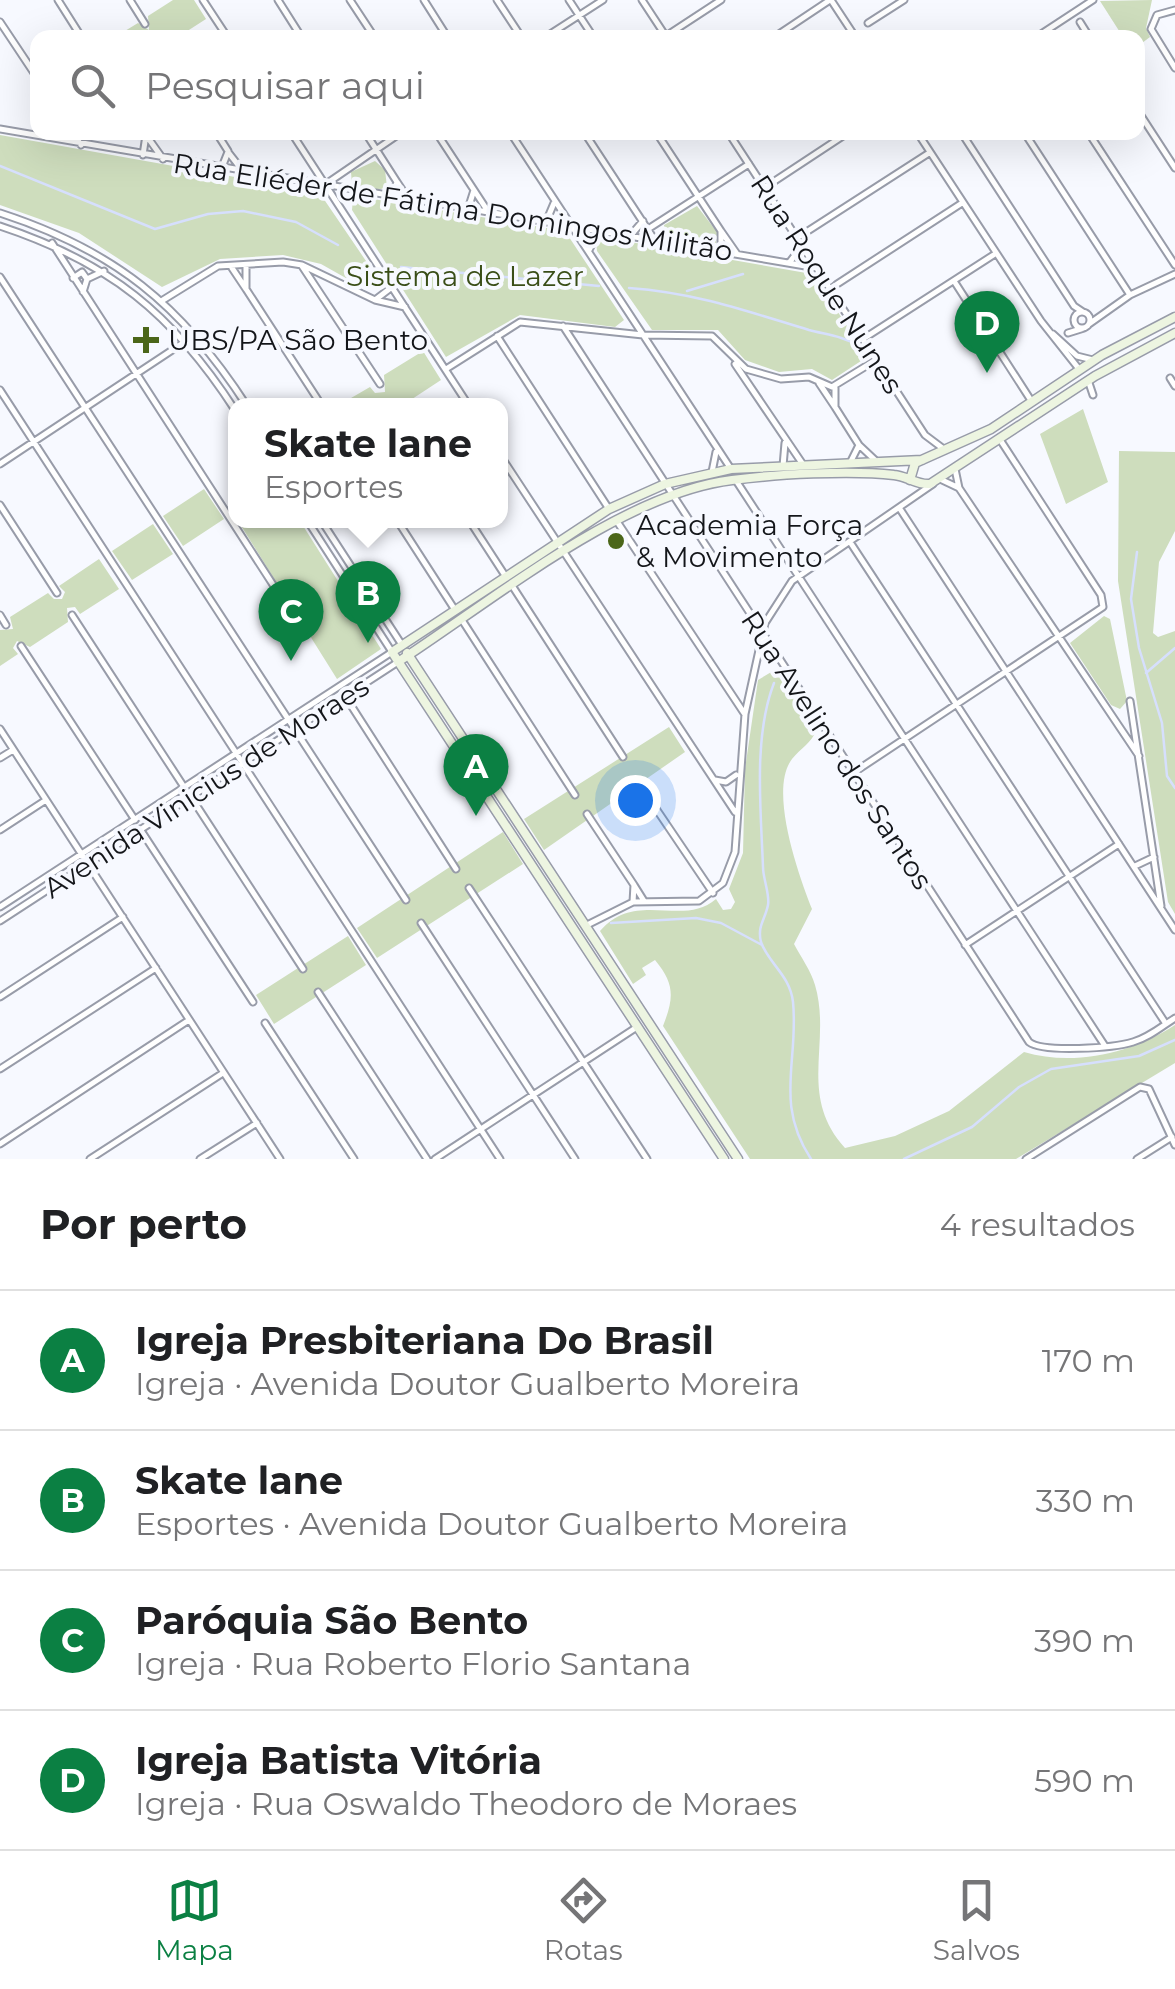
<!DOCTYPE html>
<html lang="pt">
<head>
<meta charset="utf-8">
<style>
  body { margin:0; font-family:Montserrat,sans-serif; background:#f6f6f6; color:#202124 }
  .you { position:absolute; left:635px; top:800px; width:35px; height:35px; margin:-25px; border:8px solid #fff; border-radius:50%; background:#1a73e8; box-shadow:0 0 0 15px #1a73e833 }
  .badge { display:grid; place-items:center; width:65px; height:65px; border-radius:50%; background:#0b8043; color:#fff; font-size:32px; font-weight:700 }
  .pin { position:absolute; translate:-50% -82px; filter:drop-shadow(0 2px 5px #0008) }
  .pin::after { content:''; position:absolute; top:52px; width:35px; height:30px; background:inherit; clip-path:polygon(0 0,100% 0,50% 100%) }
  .popup { position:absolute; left:228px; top:398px; width:280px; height:130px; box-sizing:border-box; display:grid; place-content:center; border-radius:20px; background:#fff; filter:drop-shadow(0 2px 8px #0005); font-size:32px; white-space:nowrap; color:#757577 }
  .popup b { font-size:38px; color:#202124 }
  .popup::after { content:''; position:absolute; left:50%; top:100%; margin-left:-20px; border:20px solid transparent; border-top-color:#fff }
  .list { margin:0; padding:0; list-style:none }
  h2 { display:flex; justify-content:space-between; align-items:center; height:130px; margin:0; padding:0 40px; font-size:42px }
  h2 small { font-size:32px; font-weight:400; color:#757577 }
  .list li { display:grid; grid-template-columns:65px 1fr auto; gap:30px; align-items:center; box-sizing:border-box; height:140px; padding:0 40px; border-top:2px solid #e0e0e0 }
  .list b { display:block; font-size:38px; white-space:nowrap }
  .list p { margin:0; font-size:32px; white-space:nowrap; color:#757577 }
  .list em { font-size:32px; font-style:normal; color:#757577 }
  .icon { flex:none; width:55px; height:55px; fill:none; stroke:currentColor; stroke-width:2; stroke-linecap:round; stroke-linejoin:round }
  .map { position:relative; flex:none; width:1175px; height:1159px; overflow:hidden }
  .search { position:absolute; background:#fff; box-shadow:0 10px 40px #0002; left:30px; right:30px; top:30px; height:110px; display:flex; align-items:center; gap:25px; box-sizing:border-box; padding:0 35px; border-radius:20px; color:#757577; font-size:38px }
  .sheet { height:690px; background:#fff }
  nav { display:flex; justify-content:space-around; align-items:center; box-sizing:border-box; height:140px; border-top:2px solid #e0e0e0; background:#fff; font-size:28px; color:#757577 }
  nav a { display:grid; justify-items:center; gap:5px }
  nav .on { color:#0b8043 }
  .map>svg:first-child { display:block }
</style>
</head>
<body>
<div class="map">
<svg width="1175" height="1159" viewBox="0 0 1175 1159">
  <rect width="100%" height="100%" fill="#f7f9ff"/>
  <path fill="#ceddbd" d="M173,0H194L206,19L178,37H115L138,23L149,30L148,16Z
    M1152,0L1146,28L1150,37L1138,46V38L1123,37L1100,1Z
    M0,135L319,192L381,283L360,286L321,264L283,255L220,259L162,287L79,233L0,205Z
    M375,161L385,170L387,187L378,190L352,185L351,172Z
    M361,197L565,231L624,320L615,327L520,315L446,357L352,210L353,198Z
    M697,206L717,232L716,243L665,237L664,225Z
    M602,237L812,274L863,349L864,359L832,380L812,369L779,372L745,360L718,330H652L597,251L596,241Z
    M423,351L441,380L403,405L394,398L385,405H339L370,387L375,393L385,392L384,375Z
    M1083,409L1108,482L1066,504L1040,434Z
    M1119,451L1175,452V531L1159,562L1153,633L1158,637L1175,631V914L1168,902L1118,581Z
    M204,489L224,519L183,546L163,516Z
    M238,521H300L381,649L337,679Z
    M153,524L173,554L132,580L112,551Z
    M99,559L119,589L80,614L75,607L67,608L68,622L30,647L17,641L13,648L18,654L0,666V630L13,629L10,617L48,593L54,599H62L65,592L59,586Z
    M1104,616L1110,619L1127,701L1120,709L1111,705L1070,643Z
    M773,671L781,673L817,730C810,744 801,748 792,759C768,790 799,876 812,909L794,944C801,957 811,971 815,985C832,1043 797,1095 845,1148L895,1136L949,1111L1024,1052C1074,1067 1132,1053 1175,1025V1063L1016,1159H750L663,1026C674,998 675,984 655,960L642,968L646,975L633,984L600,931C636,889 683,928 716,899L723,910L731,909L735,902L729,889L743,853L745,769L758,680Z
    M669,727L685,752L544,850L524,819Z
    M503,832L523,864L377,958L357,928Z
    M348,936L366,965L274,1024L256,995Z"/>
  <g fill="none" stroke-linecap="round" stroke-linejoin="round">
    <path stroke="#d6dffd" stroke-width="2.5" d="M0,166L155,229L208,214L243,211L296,222L338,245
      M401,267L599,286
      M629,288C697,293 746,311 809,330C828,335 842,336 860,346
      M687,291L743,274
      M1137,552L1131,599L1139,648L1162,723L1167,776L1175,788
      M1146,673L1175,648
      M774,683C753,737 761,811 763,867C763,879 770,894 768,905C765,920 757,926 761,942C768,963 790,975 793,1002C799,1061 774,1103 811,1159
      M611,923L696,918L721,923L762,945
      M904,1159L972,1127L1019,1087L1051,1069L1139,1056L1175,1040"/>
    <g stroke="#989ca9" stroke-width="9">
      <path id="minor" d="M58,0L82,38
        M130,0L145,24
        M203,0L228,38
        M278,0L302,38
        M350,0L375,38
        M424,0L448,38
        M497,0L522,38
        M569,0L594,38
        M642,0L665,35
        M831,0L856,38
        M1175,10L1157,15L1151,29L1175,68
        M0,22L38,79
        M1080,22L1090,38
        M868,23L904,0
        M666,36L721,0
        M544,38L603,0
        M773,38L830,0
        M1035,38L1093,0
        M1138,111L1175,168
        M0,129L817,268
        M73,132L81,145
        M216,132L228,151
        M291,132L469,406
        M365,132L397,182
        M436,132L474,190
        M510,132L731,469
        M584,132L654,239
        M656,132L721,231
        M728,132L925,435L945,450
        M917,132L1041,321L1079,369
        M961,132L1074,306L1083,312
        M1024,132L1130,295
        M1088,132L1175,265
        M143,155L146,135L163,159
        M222,167L228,152L242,170
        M326,184L402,132
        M764,188L849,132
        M392,196L397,182L409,200
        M468,209L474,190L489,213
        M0,213C114,250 182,305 247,406
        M546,222L554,203
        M0,226C109,262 173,314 235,410
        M648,229L749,164
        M630,236L643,221
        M797,238L929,153
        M52,243L290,611
        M589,250L599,231
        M721,250V231L737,254
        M789,263L802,246
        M302,266L380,384
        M232,268L246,289V267
        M0,277L406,900
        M73,278L82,272L87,279
        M954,281L1032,402
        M392,287L375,300L405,307
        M831,288L962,203
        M246,289L322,406
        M83,292L87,279L104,271
        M163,300L218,266L283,262L302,265L375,300
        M1074 320a8 8 0 1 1 16 0a8 8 0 1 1-16 0Z
        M1089,324L1130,295L1175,274
        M563,326L1029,1042C1043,1053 1114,1048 1133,1042C1148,1038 1161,1027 1175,1018
        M1068,333L1084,328
        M1053,334L1077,356L1093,360
        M497,336L609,509
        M863,339L995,254
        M735,364L804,466
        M446,369L520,322L643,335L712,336L746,369L781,379L809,377L832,387L876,360
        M1170,378L1175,386
        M1088,380L1093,395
        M819,383L835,407V388
        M0,390L500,1159
        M835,407L859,445
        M500,455L735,812
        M850,463L859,445L875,460
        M0,464L195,335
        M783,466L785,443
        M712,472L716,452
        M735,479L1105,1046
        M940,479L959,488L955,469
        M959,488L1139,756
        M0,505L57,593
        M900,509L1175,930
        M321,520L402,645
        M397,520L455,610
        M469,520L506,577
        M616,520L744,713
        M850,542L1166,1024
        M513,587L623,757
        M0,615L6,625
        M72,615L184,787
        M462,620L575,795
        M21,646L135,820
        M345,696L456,869
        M1130,701L1161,906
        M0,729L280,1159
        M0,758L13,750
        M853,773L1103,607L1101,595L999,438
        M715,780L726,782L736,775
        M640,785L713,893
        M191,797L303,969
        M587,814L634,885
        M140,829L253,1002
        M0,830L46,800
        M1135,866L1154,857
        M469,888L647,1159
        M633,902L634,885L644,901
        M0,907L392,652L307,520
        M0,921L398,662
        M421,923L575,1159
        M585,926L633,902L699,901L723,883L735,852L745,714L765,623L792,581L933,484
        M965,945L1119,844
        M318,992L427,1159
        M0,997L123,917
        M265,1023L354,1159
        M0,1069L156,968
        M0,1144L189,1020
        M90,1159L223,1073
        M200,1159L257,1123
        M435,1159L637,1027
        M1026,1159L1140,1087L1149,1089L1175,1145
        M1137,1159L1172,1137"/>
    </g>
    <g stroke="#989ca9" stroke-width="11">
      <path id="secondary" d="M910,480L915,463L991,429L1102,355L1175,317
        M407,653L738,1159
        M398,662C492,601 623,493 732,480C776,474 851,470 894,475C907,476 916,485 930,484L1095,376L1175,333
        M724,1159L392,652L609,509L665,484L731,469L922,460"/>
    </g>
    <use href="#minor" stroke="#fff" stroke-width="5"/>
    <use href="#secondary" stroke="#edf5e1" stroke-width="8"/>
  </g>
  <g fill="#4b6619" stroke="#f7f9ff" stroke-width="4">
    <path d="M141 325h10v10h10v10h-10v10h-10v-10h-10v-10h10z"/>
    <circle cx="616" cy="541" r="10"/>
  </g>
  <g text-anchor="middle" stroke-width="8" stroke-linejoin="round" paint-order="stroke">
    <g font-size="28" fill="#14161a" stroke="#f7f9ff">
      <text transform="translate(453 207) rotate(9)" y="10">Rua Eliéder de Fátima Domingos Militão</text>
      <text transform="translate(827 284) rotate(57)" y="10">Rua Roque Nunes</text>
      <text transform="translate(837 750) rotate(57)" y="10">Rua Avelino dos Santos</text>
      <text transform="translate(206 787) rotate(-33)" y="10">Avenida Vinicius de Moraes</text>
    </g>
    <g font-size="28" fill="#3a4e18" stroke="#f7f9ff">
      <text x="465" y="286">Sistema de Lazer</text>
    </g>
    <g font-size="28" fill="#14161a" stroke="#f7f9ff" text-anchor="start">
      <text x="168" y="350">UBS/PA São Bento</text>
      <text x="636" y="535">Academia Força<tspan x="636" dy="32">&amp; Movimento</tspan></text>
    </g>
  </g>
</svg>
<div class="you"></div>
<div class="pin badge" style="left:476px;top:816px">A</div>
<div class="pin badge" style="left:368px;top:643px">B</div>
<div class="popup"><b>Skate lane</b>Esportes</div>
<div class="pin badge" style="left:291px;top:661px">C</div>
<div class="pin badge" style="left:987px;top:373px">D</div>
<div class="search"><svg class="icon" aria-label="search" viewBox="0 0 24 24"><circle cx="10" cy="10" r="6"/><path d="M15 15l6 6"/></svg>Pesquisar aqui</div>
</div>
<section class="sheet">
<h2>Por perto<small>4 resultados</small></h2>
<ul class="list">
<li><span class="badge">A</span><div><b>Igreja Presbiteriana Do Brasil</b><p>Igreja · Avenida Doutor Gualberto Moreira</p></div><em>170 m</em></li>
<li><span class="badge">B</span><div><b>Skate lane</b><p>Esportes · Avenida Doutor Gualberto Moreira</p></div><em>330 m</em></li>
<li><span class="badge">C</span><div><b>Paróquia São Bento</b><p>Igreja · Rua Roberto Florio Santana</p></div><em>390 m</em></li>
<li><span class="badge">D</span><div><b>Igreja Batista Vitória</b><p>Igreja · Rua Oswaldo Theodoro de Moraes</p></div><em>590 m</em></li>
</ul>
</section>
<nav>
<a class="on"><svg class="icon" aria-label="map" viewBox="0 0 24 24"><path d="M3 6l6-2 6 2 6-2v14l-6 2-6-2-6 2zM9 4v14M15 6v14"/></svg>Mapa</a>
<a><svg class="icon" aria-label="directions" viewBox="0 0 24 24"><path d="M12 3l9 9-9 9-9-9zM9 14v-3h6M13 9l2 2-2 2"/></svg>Rotas</a>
<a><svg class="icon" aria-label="saved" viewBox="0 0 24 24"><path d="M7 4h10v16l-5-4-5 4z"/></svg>Salvos</a>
</nav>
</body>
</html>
